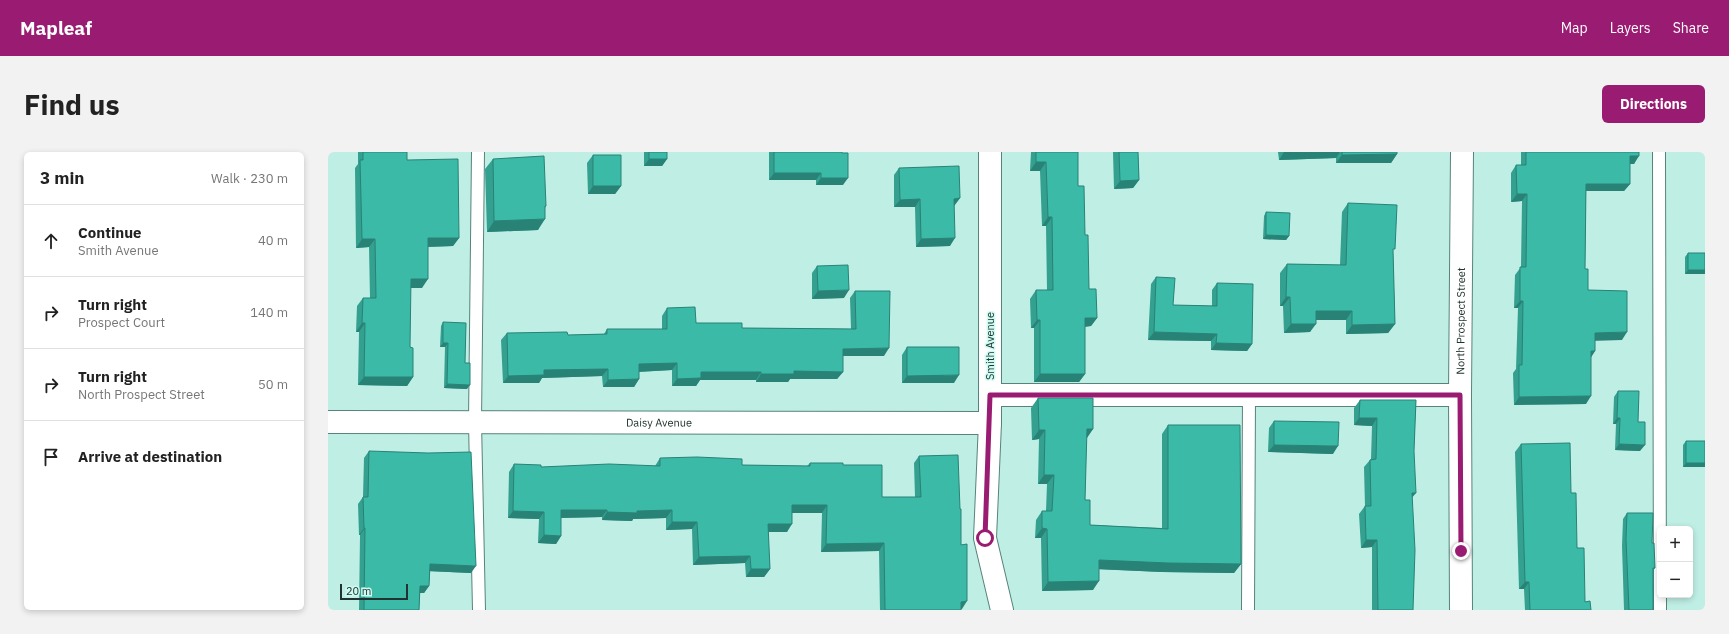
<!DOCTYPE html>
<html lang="en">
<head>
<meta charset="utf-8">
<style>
  body { margin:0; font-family:"IBM Plex Sans",sans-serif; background:#f2f2f2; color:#222 }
  .controls { position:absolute; right:12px; bottom:12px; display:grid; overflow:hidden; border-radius:6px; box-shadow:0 2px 6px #0003 }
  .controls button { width:36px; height:36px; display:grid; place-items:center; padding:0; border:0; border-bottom:1px solid #e0e0e0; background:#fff; color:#222; font:20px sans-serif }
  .scale { position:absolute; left:12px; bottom:10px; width:68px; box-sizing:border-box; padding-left:4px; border:2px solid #213330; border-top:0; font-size:11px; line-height:14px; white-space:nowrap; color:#213330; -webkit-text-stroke:3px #ccfbf1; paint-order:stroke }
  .stop { position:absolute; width:12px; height:12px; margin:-9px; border:3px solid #991c72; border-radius:50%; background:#fff }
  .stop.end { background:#991c72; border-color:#fff; box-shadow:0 1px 4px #0008 }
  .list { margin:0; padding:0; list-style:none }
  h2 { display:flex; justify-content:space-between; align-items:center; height:52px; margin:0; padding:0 16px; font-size:17px }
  h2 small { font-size:13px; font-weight:400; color:#767676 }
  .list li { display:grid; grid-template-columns:26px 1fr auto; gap:12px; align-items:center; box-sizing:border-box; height:72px; padding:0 16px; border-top:1px solid #e0e0e0 }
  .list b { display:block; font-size:15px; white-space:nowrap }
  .list p { margin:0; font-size:13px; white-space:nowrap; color:#767676 }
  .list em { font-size:13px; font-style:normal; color:#767676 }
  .icon { flex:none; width:22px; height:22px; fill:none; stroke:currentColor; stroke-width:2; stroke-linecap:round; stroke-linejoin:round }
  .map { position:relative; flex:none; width:1377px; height:458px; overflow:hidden; border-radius:6px }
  header { display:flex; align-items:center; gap:24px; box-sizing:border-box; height:56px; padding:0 20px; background:#991c72; color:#fff }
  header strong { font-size:19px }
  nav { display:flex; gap:22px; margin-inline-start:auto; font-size:14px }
  .intro { display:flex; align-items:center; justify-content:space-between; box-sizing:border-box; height:96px; padding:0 24px }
  h1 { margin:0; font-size:28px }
  .button { padding:10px 18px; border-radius:6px; background:#991c72; color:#fff; font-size:14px; font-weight:700 }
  main { display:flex; gap:24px; padding:0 24px }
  aside { flex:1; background:#fff; border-radius:6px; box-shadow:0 2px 6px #0003 }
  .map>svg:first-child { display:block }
</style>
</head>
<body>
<header>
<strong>Mapleaf</strong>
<nav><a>Map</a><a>Layers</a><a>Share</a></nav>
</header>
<div class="intro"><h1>Find us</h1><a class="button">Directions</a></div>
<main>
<aside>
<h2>3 min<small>Walk · 230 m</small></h2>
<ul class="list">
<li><svg class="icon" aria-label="ahead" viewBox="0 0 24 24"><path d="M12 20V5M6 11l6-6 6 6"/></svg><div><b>Continue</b><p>Smith Avenue</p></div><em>40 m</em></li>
<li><svg class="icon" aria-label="right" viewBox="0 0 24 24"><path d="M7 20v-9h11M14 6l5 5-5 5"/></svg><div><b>Turn right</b><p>Prospect Court</p></div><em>140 m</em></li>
<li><svg class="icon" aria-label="right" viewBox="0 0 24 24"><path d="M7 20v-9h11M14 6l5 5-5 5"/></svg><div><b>Turn right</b><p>North Prospect Street</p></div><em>50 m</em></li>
<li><svg class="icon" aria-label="arrive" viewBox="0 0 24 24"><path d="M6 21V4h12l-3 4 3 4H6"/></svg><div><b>Arrive at destination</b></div></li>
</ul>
</aside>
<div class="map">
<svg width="1377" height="458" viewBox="0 0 1377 458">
  <rect width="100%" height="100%" fill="#bfeee4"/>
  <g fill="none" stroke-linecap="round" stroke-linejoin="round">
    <g stroke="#57837a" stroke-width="14">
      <path id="service" d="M150,0L147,270L151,458
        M1331,0L1332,458
        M920,458L921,243"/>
    </g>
    <g stroke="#57837a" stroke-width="24">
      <g id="minor">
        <path d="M662,0V271L657,386L674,458"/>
        <path d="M662,243H1132"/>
        <path id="s1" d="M0,270L662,271"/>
      </g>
    </g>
    <g stroke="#57837a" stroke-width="24">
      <g id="tertiary">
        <path id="s2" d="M1133,458L1132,243L1134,0"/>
      </g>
    </g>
    <use href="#service" stroke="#fff" stroke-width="12"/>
    <use href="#minor" stroke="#fff" stroke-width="22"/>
    <use href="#tertiary" stroke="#fff" stroke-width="22"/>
  </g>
  <path fill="#33a090" d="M30,0H79V8L131,86L125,94L100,95L94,136H82V195L85,225L79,234L30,233L31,180H28L29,154L35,146H42L41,95L28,96L27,16L30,12Z
    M316,0H339V7L334,14H316Z
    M441,0H514L515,33H488V28H441Z
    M703,0H750V34L757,83L761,137L769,166L763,174L757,175V222L751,230H706V176H703L702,147L708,138H719L718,74H714L712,19H702Z
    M785,0H810L811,28L805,36L786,37Z
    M950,0H1069V2L1063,11H1008V6L951,8Z
    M1193,0H1311L1306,12H1302V32L1296,39H1258L1257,117L1260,138L1294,188H1267V199L1263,205L1258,252L1186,253L1185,221L1188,217L1190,156H1186L1187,123L1193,115L1194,49L1183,50V21L1188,13H1193Z
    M265,3L293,34L287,42H260L259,11Z
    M165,7L218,54L217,56L210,78L159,80L157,17Z
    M571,16L632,46L626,54L622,94L588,95L587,55H566V23Z
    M1020,51L1065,100L1067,172L1060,181L1018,182V168H988L982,180L956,181L955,154H952V121L959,112L1012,113L1014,60Z
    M938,60L961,84L958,88L935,87L936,64Z
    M1360,101L1377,122H1357V105Z
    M489,114L516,146L484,147V121Z
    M828,125L845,153L884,154V138L889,131L924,192L919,199L883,198V189L820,188L823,132Z
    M527,139L556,204H515V220L509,227H462L460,230H428V228H372L368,234H344V218L311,220V227L306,235H275L274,224L214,226L211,231H175L173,188L179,181L240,183L276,182L279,177H334V164L339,156L368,171L414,176L523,177L522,146Z
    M115,170L137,211L139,237L116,236L117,195H112L113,174Z
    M579,195L626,231H574V203Z
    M1290,239L1310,270L1312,299L1287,298L1288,272H1285L1286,245Z
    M710,246L765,277L758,286L757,348L762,373L834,376V282L840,273L913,412L906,421L834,420L771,417L765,438L714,439L713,386H707L708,368L714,359H718L719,332H710L711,287L704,288L703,256Z
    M1032,248H1088L1084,346L1085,458H1044V395L1033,396L1031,362L1037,354L1036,315L1042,308L1043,307L1044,274L1026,273V256Z
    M946,269L1005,302L940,300L941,276Z
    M1358,289L1377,315H1355V293Z
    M1193,292L1243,341L1249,396L1257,450L1263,458H1197L1196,437H1191L1187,300Z
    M41,299L143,421L102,419L101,434L96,441H92L91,458H31L32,383H31L30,352L35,345L36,306Z
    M591,304L633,393L634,457H633V458H552L551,399L493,400L494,361H464L459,380H440L442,417L436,425H418L417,411L365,413L364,377L338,378V366L305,367L304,369L274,368V365L233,366V384L228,392L210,391L211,367L180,366L181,320L186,312L213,315L327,314L332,306L414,313L479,314L482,311L515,313L554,345H587L586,311Z
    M1299,361L1324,391L1327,416L1325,419V458H1296L1294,394L1295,367Z"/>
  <path fill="#298276" d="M956,0H1012L1008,6L951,8Z
    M1069,2L1063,11H1008L1014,3Z
    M1302,4H1311L1306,12H1297Z
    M321,7H339L334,14H316Z
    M708,10H718L712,19H702Z
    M446,21H493L488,28H441Z
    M493,26H520L515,33H488Z
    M811,28L805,36L786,37L792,29Z
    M1258,32H1302L1296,39H1253Z
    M265,34H293L287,42H260Z
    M1189,42H1199L1194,49L1183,50Z
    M632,46L626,54V47Z
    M592,47L587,55H566L572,48Z
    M720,65H724L718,74H714Z
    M217,67L210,78L159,80L166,69Z
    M938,83L961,84L958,88L935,87Z
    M100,86H131L125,94L94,95Z
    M627,86L622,94L588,95L593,87Z
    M34,87H47L41,95L28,96Z
    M1360,118H1377V122H1357Z
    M83,127H100L94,136H77Z
    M521,138L516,146L484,147L490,139Z
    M958,145H962L955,154H952Z
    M1192,149H1195L1190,156H1186Z
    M988,159H1024L1018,168H981Z
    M757,166H769L763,174L751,175Z
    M709,168H712L706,176H703Z
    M34,171H37L31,180H28Z
    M963,172H988L982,180L956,181Z
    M1067,172L1060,181L1018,182L1024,173Z
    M826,180L889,182L883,189L820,188Z
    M1299,180L1294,188L1262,189L1267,181Z
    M115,191H120L117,195H112Z
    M888,191L924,192L919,199L883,198Z
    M561,196L556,204H510L515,197Z
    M1263,199H1267L1262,207Z
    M349,211L344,218L306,220L311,212Z
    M280,217L274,224L214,226L211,231H175L180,224L216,218Z
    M466,219L515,220L509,227H462L460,230H428L433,222Z
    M373,220H433L428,228H372L368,234H344L349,227Z
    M712,222H757L751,230H706Z
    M631,223L626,231H574L579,224Z
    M36,225H85L79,234L30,233Z
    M311,227L306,235H275L280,228Z
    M119,232L142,233L139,237L116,236Z
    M1263,244L1258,252L1186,253L1191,245Z
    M1031,266H1049L1044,274L1026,273Z
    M1289,266H1292L1288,272H1285Z
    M759,277H765L759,286H752Z
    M711,278H717L711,287L704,288Z
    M1291,292L1317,293L1312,299L1287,298Z
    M946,293L1010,294L1005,302L940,300Z
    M1358,311H1377V315H1355Z
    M716,323H726L719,332H710Z
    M1084,341H1088L1082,348Z
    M464,353H499L494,361H459Z
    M233,358H279L274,365L228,366Z
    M344,358L338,366L305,367L304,369L274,368L279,360Z
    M185,359L216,360L211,367L180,366Z
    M344,370H369L364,377L338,378Z
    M440,372H464L459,380H435Z
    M36,376H37L32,383H31Z
    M714,376L719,377L713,386H707Z
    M216,383L233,384L228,392L210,391Z
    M1038,388H1049L1044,395L1033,396Z
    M556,391L551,399L493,400L498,392Z
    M422,404L417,411L365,413L371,405Z
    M771,408L913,412L906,421L834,420L765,417Z
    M102,412L148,414L143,421L97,419Z
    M423,417H442L436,425H418Z
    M771,429L765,438L714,439L720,430Z
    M1197,430H1201L1196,437H1191Z
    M92,434H101L96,441H87Z
    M639,449L634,457H627L633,450Z"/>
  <path fill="#3bbaa8" stroke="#298276" d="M35,0H79V8L130,7L131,86H100V127H83L82,195L85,196V225H36L37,171H34L35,146H48L47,87H34L32,8H35Z
    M321,0H339V7H321Z
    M446,0H514V1H520V26H493V21H446Z
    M708,0H750V34H756L757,83H760L761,137H768L769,166H757V222H712V168H709L708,138H725L724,65H720L718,10H708Z
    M791,0H810L811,28L792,29Z
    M1014,0H1069V2L1014,3Z
    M1198,0H1311V4H1302V32H1258L1257,117H1260V138L1299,139V180L1267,181V199H1263V244L1191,245V213H1194L1195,149H1192V115H1198L1199,42H1189L1188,13H1198Z
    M265,3H293V34H265Z
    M216,4L218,54H217V67L166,69L165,7Z
    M631,14L632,46L626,47L627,86L593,87L592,47L572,48L571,16Z
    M1020,51L1069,53L1067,97H1065L1067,172L1024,173V159H988V172H963L962,145H958L959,112L1018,113Z
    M938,60L962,61L961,84L938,83Z
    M1360,101H1377V118H1360Z
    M520,113L521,138L490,139L489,114Z
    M828,125L847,126L845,153L889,154V131L925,132L924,192L888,191L889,182L826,180Z
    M527,139H562L561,196L515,197V220L466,219V222H433V220H373V226L349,227V211L311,212V227L280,228V217L216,218V223L180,224L179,181L239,180L240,183L279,182V177H339V156L367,155L368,171H414V176L528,177Z
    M115,170L138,171L137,211H142V233L119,232L120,191H115Z
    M579,195H631V223L579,224Z
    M1290,239H1311L1310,270H1317V293L1291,292L1292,266H1289Z
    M710,246H765V277H759L757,348H762V373L840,377V273H912L913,412L840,411L771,408V429L720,430L719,377L714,376V359H724L726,323H716L717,278H711Z
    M1032,248H1088L1086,299L1088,341H1084L1087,398L1085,458H1050L1049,388H1038L1037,354H1043L1042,308L1048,307L1049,266H1031Z
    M946,269L1011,270L1010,294L946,293Z
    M1358,289H1377V311H1358Z
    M1242,291L1243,341H1248L1249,396H1256L1257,450L1262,449L1263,458H1202L1201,430H1197L1193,292Z
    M41,299L100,301L143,300L148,414L102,412L101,434H92L91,458H36L37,376H36L35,345H40Z
    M630,303L632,357H633V393L639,392V449L633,450V458H557L556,391L498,392L499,353H464V372H440L442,417H423L422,404L371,405L369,370H344V358L309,359V361L279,360V358H233V384L216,383V360L185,359L186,312L213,313V315L281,312L332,314V306L369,305L414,307V313L482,314V311H515V313H554V345H593L591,304Z
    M1299,361H1325L1324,391H1326L1327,416H1325V458H1301L1298,387Z"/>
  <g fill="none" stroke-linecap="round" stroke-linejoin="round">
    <path stroke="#991c72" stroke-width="5" d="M657,386L662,243H1132L1133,399"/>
  </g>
  <g text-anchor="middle" stroke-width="3" stroke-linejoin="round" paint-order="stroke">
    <g font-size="11" fill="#213330" stroke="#ccfbf1">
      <text dy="4" stroke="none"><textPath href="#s2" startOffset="289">North Prospect Street</textPath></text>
      <text transform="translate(662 194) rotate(-90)" y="4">Smith Avenue</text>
      <text dy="4" stroke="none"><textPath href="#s1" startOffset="331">Daisy Avenue</textPath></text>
    </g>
  </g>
</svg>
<div class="controls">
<button>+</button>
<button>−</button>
</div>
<div class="scale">20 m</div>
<div class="stop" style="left:657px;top:386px"></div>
<div class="stop end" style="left:1133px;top:399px"></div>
</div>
</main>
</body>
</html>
